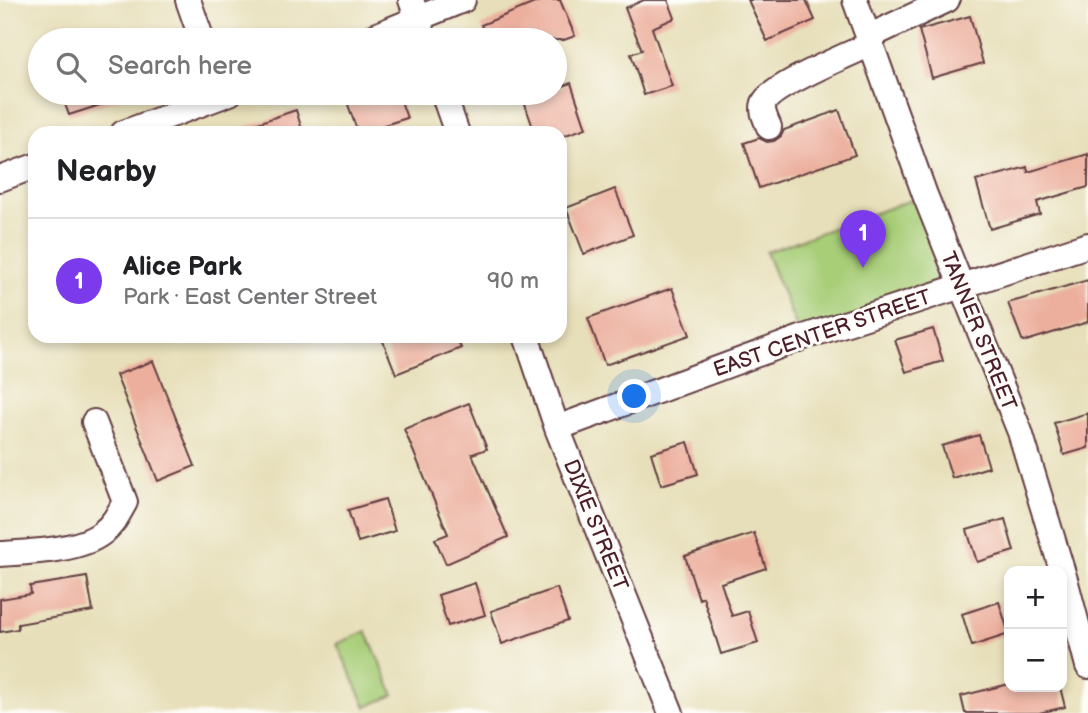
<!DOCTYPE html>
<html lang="en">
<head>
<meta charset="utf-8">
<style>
  body { margin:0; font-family:"Balsamiq Sans",sans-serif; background:#f2f2f2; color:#202124 }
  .controls { position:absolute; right:21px; bottom:21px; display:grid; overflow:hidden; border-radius:14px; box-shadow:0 4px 10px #0003 }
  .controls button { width:63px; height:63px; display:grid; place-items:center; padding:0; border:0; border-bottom:2px solid #e0e0e0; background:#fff; color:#202124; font:35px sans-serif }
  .you { position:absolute; left:635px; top:397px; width:24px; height:24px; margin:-18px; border:5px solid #fff; border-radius:50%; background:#1a73e8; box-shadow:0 0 0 10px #1a73e833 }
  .badge { display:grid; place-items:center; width:46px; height:46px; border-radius:50%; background:#7c3aed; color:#fff; font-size:23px; font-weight:700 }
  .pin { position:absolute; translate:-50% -58px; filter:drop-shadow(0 2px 4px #0008) }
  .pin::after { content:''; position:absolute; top:37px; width:24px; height:21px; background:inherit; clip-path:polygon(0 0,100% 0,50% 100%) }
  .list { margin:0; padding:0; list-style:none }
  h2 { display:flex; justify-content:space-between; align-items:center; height:91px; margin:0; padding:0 28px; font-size:30px }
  h2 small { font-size:23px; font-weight:400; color:#757577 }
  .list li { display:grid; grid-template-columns:46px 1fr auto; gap:21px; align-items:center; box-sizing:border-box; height:126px; padding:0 28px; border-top:2px solid #e0e0e0 }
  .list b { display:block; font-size:26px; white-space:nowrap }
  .list p { margin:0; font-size:23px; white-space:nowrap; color:#757577 }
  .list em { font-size:23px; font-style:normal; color:#757577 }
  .icon { flex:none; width:38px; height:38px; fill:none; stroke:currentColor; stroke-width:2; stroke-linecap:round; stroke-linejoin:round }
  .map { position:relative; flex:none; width:1088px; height:713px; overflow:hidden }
  .search { position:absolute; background:#fff; box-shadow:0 4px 10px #0003; left:28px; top:28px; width:539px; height:77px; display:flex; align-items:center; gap:18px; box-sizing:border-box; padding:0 24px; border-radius:38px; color:#757577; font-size:26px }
  .panel { position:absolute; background:#fff; box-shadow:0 4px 10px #0003; left:28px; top:126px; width:539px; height:217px; border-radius:21px }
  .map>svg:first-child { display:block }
</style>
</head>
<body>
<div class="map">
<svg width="1088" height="713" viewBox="0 0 1088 713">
  <rect width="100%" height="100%" fill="#fdfcf7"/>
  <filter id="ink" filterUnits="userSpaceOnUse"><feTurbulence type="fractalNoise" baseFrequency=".0143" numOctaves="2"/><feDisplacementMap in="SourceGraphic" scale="14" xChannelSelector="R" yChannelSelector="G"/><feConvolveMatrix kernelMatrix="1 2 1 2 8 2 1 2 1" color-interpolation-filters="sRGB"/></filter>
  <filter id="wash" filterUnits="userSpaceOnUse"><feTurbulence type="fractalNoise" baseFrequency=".00686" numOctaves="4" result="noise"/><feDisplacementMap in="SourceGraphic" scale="28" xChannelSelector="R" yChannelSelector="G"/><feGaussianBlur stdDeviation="1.57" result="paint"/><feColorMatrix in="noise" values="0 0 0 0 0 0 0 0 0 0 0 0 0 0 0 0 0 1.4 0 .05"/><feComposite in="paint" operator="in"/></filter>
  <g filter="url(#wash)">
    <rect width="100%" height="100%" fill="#e7dfb9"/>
    <path fill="#a8ce78" stroke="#797652" stroke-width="2" d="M925,195L960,285L801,338L766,252Z
      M366,631L394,695L366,707L337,644Z"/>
    <g id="blocks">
      <path fill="#ecaf9d" d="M542,0H560L575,36L564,40H487L481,25Z
        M644,0H668L675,18L652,28L672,86L644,95L631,54L642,50L625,8Z
        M748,0H806L815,20L767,41Z
        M970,16L983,63L932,78L919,30Z
        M571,83L586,128L560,137V133H535L523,99L542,93H555V89Z
        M61,93H127L128,96L69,115Z
        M344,93H398L407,118L358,133Z
        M296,110L303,133H237V130Z
        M839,110L855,155L759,188L744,143L759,138L767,142L774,141L781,136L784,130Z
        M1088,154V187L1037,202L1040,214L990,229L976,181L1027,167L1028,172Z
        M615,189L633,235L584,254L566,208Z
        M1088,280V322L1023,342L1008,303Z
        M672,288L690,335L605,365L588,318Z
        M933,329L943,361L906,372L895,340Z
        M381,336H456L461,348L396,374Z
        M153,361L195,466L158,481L116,375Z
        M469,403L487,449L472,454L508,537L446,564L435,539L448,534L404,429Z
        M1088,413V448L1064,455L1054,423Z
        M979,435L989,467L952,478L942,446Z
        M688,442L698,474L661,485L651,453Z
        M385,499L395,531L358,542L348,510Z
        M1005,519L1014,551L977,562L967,530Z
        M754,533L766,568L721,583L732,616L748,611L758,643L721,654L703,597L699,599L685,556Z
        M87,577L93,611L18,624V629L0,632V599L31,594L30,586Z
        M475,583L485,615L448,626L438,595Z
        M557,588L568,621L502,644L491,611Z
        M999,602L1009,634L972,646L962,614Z
        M1009,684V687H1060L1065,707L1039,713H965L961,696Z"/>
    </g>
  </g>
  <g filter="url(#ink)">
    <use href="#blocks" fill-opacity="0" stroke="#623c40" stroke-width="2"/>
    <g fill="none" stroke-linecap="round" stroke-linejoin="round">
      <g stroke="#623c40" stroke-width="28">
        <path id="minor" d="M188,0L202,40
          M411,0L425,40
          M855,0L925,195L1020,432L1066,583L1088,666
          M868,37L947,0
          M365,40L463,0
          M443,93L457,133
          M769,127C766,120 760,109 765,101C776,84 850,54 871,44
          M123,133L230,93
          M0,179L35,166
          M526,336L557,428L671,713
          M557,428L801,338L1088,245
          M0,554C29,552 79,551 102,533C113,525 119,513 125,502L94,422"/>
      </g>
      <use href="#minor" stroke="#fff" stroke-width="24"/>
    </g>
  </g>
  <g text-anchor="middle" stroke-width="6" stroke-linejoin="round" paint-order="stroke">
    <g font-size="21" fill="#4a1f2b" stroke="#fdfcf7">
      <text transform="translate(979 331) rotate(68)" y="7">TANNER STREET</text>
      <text transform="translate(822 333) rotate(-19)" y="7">EAST CENTER STREET</text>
      <text transform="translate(596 525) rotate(68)" y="7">DIXIE STREET</text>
    </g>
  </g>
</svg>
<div class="controls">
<button>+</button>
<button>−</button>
</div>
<div class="you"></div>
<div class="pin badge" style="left:863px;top:268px">1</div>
<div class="search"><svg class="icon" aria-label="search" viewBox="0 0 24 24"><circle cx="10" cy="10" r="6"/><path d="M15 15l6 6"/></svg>Search here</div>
<section class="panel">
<h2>Nearby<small></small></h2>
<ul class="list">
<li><span class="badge">1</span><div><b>Alice Park</b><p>Park · East Center Street</p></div><em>90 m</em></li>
</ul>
</section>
</div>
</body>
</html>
